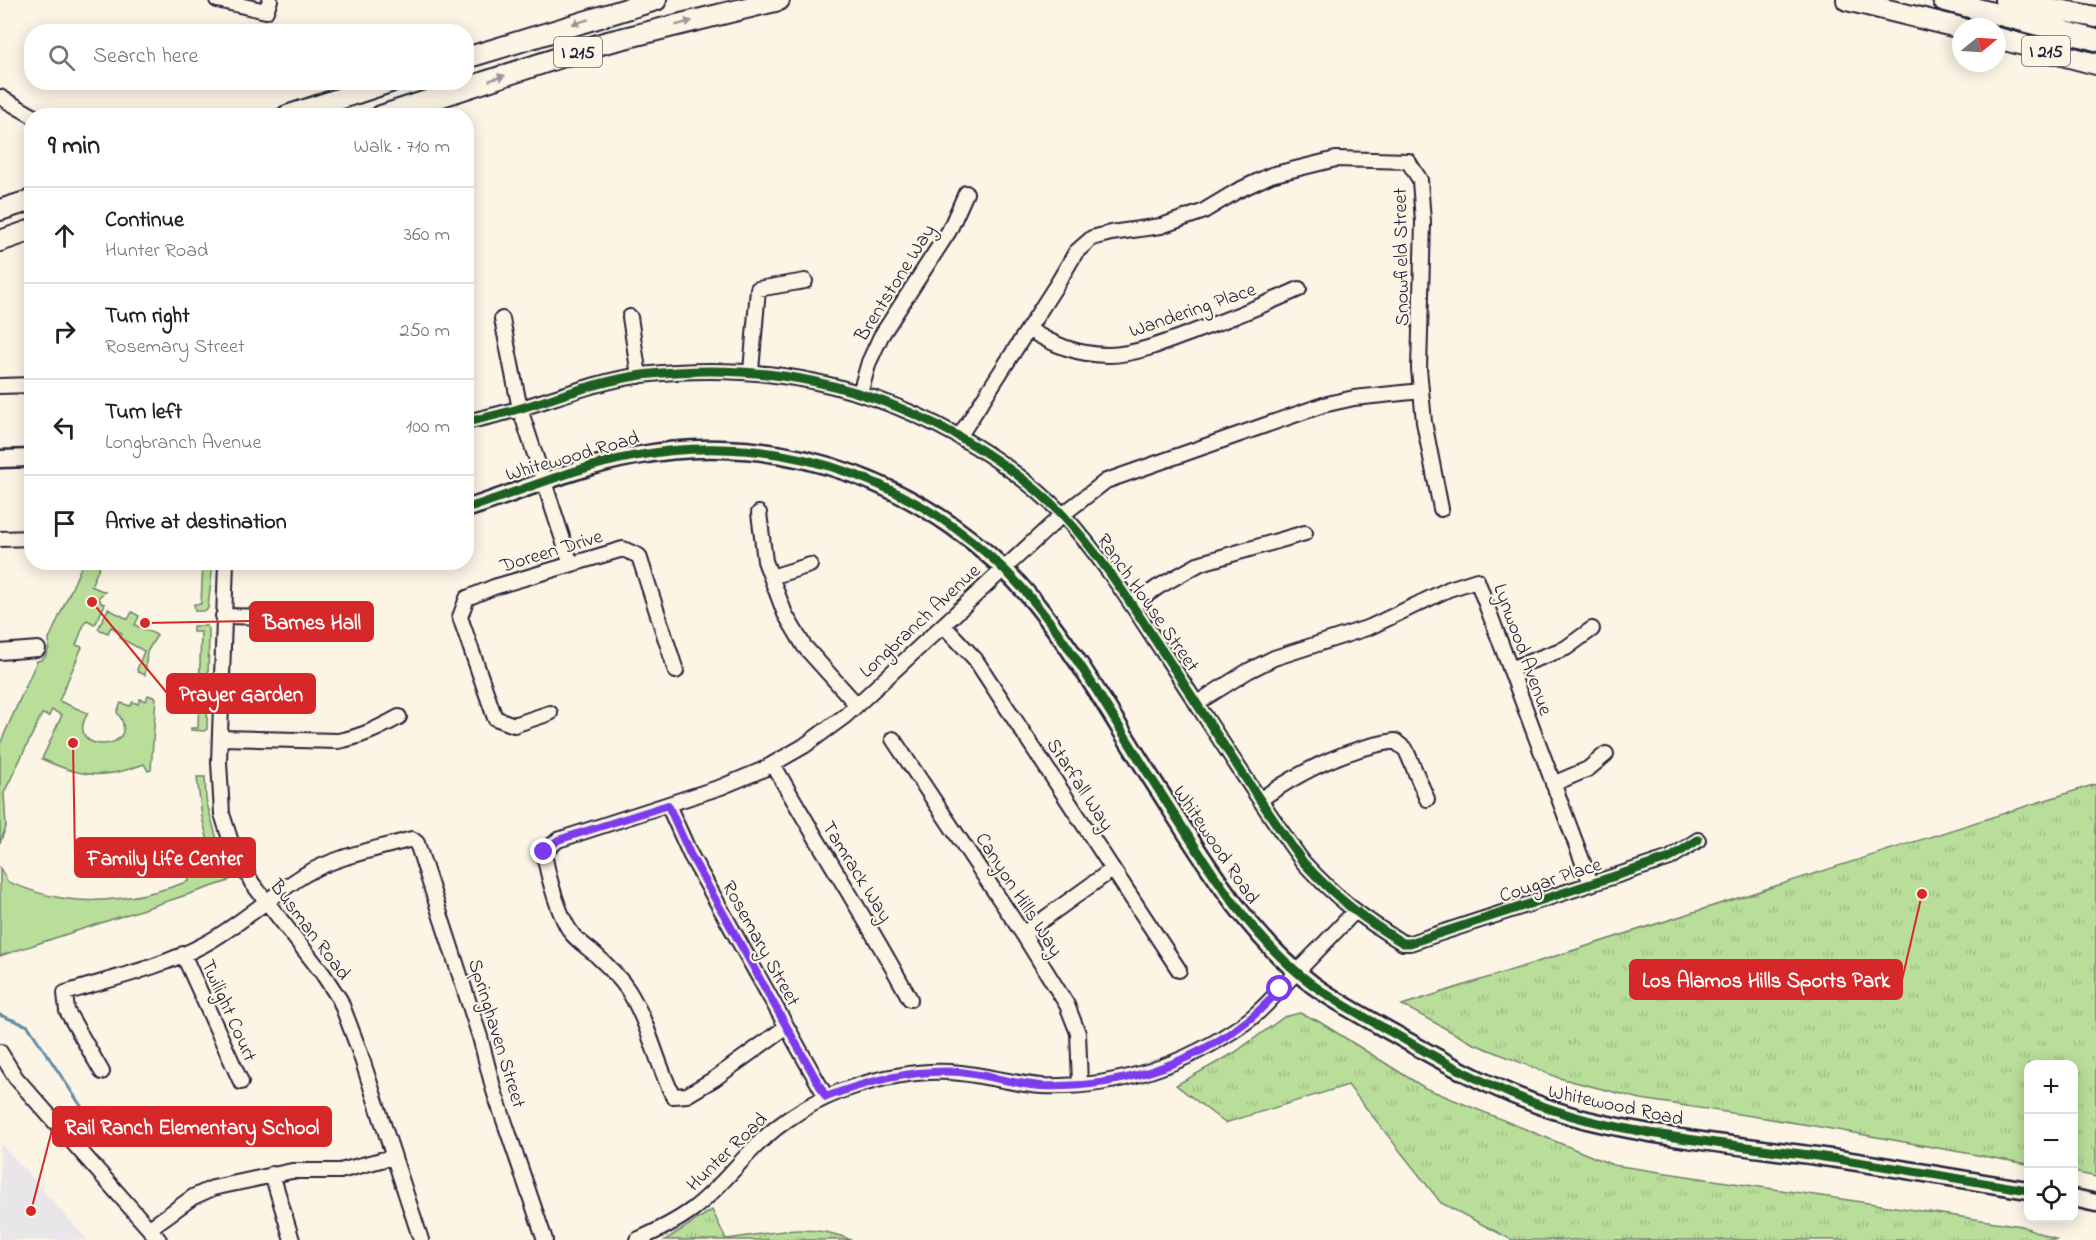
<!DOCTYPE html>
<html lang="en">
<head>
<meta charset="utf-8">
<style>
  body { margin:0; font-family:"Indie Flower",sans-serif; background:#f6f6f6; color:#222 }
  .controls { position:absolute; right:18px; bottom:18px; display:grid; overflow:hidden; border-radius:12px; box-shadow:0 3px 15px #0003 }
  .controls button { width:54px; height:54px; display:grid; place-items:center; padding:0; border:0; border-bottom:2px solid #e0e0e0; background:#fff; color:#222; font:30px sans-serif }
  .compass { position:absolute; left:1952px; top:18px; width:54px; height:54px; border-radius:50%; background:#fff; box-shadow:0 3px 15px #0003; rotate:72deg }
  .stop { position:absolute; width:18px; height:18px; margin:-14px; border:4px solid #7c3aed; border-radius:50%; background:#fff }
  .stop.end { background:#7c3aed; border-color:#fff; box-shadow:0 2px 6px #0008 }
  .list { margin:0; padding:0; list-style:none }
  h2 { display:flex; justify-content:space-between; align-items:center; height:78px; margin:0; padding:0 24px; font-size:26px }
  h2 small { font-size:20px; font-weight:400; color:#767676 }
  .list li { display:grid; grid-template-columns:39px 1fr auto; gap:18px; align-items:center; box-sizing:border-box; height:96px; padding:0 24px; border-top:2px solid #e0e0e0 }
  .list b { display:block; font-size:22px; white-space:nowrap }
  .list p { margin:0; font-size:20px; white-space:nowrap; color:#767676 }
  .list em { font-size:20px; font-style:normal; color:#767676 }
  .icon { flex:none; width:33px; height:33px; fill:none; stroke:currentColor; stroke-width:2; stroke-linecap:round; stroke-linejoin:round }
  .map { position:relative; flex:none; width:2096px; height:1240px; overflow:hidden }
  .search { position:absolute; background:#fff; box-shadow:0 3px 15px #0003; left:24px; top:24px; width:450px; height:66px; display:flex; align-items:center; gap:15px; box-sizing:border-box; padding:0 21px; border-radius:24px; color:#767676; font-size:22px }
  .panel { position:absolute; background:#fff; box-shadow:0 3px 15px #0003; left:24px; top:108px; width:450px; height:462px; border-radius:24px }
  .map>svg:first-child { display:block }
</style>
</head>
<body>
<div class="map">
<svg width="2096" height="1240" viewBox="0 0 2096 1240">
  <defs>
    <pattern id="park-tufts" width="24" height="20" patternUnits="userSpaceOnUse" patternTransform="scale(1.5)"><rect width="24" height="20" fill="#b9de99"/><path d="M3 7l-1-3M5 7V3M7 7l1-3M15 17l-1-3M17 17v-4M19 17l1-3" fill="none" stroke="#9fbe85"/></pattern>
  </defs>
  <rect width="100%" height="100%" fill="#fcf5e5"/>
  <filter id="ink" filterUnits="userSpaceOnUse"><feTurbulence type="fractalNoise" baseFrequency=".0167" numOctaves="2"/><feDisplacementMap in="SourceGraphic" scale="12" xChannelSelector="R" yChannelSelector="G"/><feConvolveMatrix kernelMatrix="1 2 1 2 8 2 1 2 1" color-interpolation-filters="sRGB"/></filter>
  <g filter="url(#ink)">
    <path fill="#e8e6e9" d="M0,1143L36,1182L87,1240H0Z"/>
    <path fill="#b9de99" stroke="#6e806a" stroke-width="1.5" d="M83,563H101L91,586L105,592L99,597L101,603L105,604L96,623L94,624L87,620L85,622L76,645L82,647L59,701L88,713C61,756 147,753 117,712L121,703L130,706L133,702L138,704L140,699L146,701L148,695L156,698L151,770L148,771L144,764C104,780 80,777 42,759L62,715L52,710L49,716L42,714L4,793L6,827L0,843V744L37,661C47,660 50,648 49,639Z
      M203,563H213L208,608L206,611H195L194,604H201Z
      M108,609L128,619L132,612L139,616L135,625L157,635L147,652L145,675L138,672L137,670L144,651L120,638L122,633L111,627L108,633L98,629Z
      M193,626H206L209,629L207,729L204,731L191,730V728H198L201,632H193Z
      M197,777H205L206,800L218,843L216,847L204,854L201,844L208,841L202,817Z
      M223,860L233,878L226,882L0,956V868L8,882C24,888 39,894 56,897C97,906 150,896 189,881L188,874Z"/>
    <path fill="url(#park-tufts)" stroke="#6e806a" stroke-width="1.5" d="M2096,784V1177L2074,1172V1064H2028V1164L1809,1125L1641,1099L1559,1078L1472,1043L1402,1005Z
      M1300,1013L1318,1021L1425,1088L1613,1165L2022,1226L2057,1240H1512L1441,1203L1348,1085L1225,1123L1176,1085L1234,1053L1284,1017Z
      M712,1210L726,1239C769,1234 809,1221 851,1240H665Z"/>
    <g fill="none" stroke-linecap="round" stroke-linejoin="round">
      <path stroke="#608ca5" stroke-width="3" d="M0,1015L28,1026L83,1109L113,1108L183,1144L297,1131L311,1136"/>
      <g stroke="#22223b" stroke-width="18">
        <path id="minor" d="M217,0L266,11L270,0
          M0,97L33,116
          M630,317L639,376
          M502,319L520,409L571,564
          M1028,329C1054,345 1077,355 1109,355C1135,355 1169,341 1193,332C1229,319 1264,305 1299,289
          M751,371L758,289L805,281
          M0,386L32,385
          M860,393L869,362L881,336L949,231L966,193
          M466,422C484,418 501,414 518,409C559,397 599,381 642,375C762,361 871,383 975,446C1007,466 1037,488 1063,515C1101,556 1130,602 1161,649C1208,720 1253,793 1303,862C1335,897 1363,919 1403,943H1410L1670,858L1698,840
          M959,437L1059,281L1076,252L1092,238L1111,233L1161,226L1202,212L1237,191L1271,175L1336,159L1408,161L1420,180L1423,222L1419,369L1424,422L1441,509
          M759,513L765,561L785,614L804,646L857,705
          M0,539L32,538
          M226,562L219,762L222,814L232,845L252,883L323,974L340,1000L359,1050L421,1240
          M771,577L810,565
          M1132,605L1158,587L1201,563L1305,533
          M223,616L319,618
          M943,625L975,659L1179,970
          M0,652L38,649
          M1510,669L1566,648L1592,629
          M1197,703L1248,671L1274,658L1370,627L1449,589L1477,580L1591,884
          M550,713L514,725L495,718L460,617L467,598L494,587L623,549L639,556L676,671
          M220,738L338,741C361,737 379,728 399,717
          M893,739L1023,934L1067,1005L1078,1033L1080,1084
          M773,764C817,843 867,919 910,999
          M1553,784L1588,769L1606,754
          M1261,799C1300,772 1347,748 1395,741L1406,750L1427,799
          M668,805L690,854L826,1097
          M1023,934L1113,869
          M183,954L241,1082
          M786,1027L714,1079L687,1095L673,1096C656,1062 649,1023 628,990C620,978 608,966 597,956C590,949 580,943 573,935C559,918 547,873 544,852L558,840L721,787L762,770L804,746L845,716L1062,515L1106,481L1323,405L1354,398L1421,391
          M0,1052L16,1078L159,1240
          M102,1072L67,1011L65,993C110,979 160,968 203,945C239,926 269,897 304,875C336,856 377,849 412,839L417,843L480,1037L494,1091L545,1240
          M272,1174L292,1240
          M150,1228L193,1197L213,1188L292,1171H340L392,1157
          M637,1240C657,1231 676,1222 693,1209C716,1192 734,1168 754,1148C780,1121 817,1098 853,1087C887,1076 926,1069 961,1073C988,1076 1015,1084 1042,1086C1116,1089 1186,1065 1246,1022C1262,1011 1275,995 1288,981C1310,958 1333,935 1354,912"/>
      </g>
      <g stroke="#22223b" stroke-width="21">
        <path id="major" d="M0,459L32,458
          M466,509C521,491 578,466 635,456C784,427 939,486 1035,603C1079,657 1115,722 1153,781C1199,852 1244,933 1313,985C1338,1003 1366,1018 1393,1033C1455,1069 1517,1102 1587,1120C1660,1138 1742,1146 1817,1156C1888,1166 1958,1179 2028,1190
          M2074,1198L2096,1203"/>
      </g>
      <g stroke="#22223b" stroke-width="24">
        <path id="highway" d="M1847,0L1961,28
          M1943,0L2096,40
          M2005,0L2096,17
          M1997,38L2096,64
          M466,58L656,0
          M287,116L390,82
          M381,116L604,43L779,0
          M0,210L32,200
          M0,241L32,230"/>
      </g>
      <use href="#minor" stroke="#fcf5e5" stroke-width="14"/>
      <use href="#major" stroke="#fcf5e5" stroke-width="16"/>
      <use href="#highway" stroke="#fcf5e5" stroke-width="20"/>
      <g stroke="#fcf5e5" stroke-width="13">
        <path id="cycleway" d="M466,422C484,418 501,414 518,409C559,397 599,381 642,375C762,361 871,383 975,446C1007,466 1037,488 1063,515C1101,556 1130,602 1161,649C1208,720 1253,793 1303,862C1335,897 1363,919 1403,943H1410L1670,858L1698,840
          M466,509C521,491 578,466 635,456C784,427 939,486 1035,603C1079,657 1115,722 1153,781C1199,852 1244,933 1313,985C1338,1003 1366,1018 1393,1033C1455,1069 1517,1102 1587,1120C1660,1138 1742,1146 1817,1156C1888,1166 1958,1179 2028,1190"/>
      </g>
      <use href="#cycleway" stroke="#1b5e20" stroke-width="9"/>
    </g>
    <defs><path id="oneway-solid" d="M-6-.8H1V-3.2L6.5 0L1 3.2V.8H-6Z" transform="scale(1.5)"/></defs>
    <g fill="#9a9698">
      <use href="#oneway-solid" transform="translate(580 22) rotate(163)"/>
      <use href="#oneway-solid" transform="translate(684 23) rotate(-15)"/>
      <use href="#oneway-solid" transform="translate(497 78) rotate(-18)"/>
    </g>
  </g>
  <g fill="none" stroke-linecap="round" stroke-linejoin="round" filter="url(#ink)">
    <path stroke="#7c3aed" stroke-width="8" d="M544,852L558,840L668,805L690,854L826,1097C868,1081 914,1069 960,1072C987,1075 1014,1084 1041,1086C1115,1089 1189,1066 1247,1021C1259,1012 1270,1000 1280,989"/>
  </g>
  <g text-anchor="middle" stroke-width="4.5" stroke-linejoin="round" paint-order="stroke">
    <g fill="#fcf5e5" stroke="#63616e" stroke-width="1.5">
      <rect x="2022" y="36" width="48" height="30" rx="4.5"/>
      <rect x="554" y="37" width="48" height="30" rx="4.5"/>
    </g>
    <g font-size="18" font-weight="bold" fill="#22223b">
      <text x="2046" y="57">I 215</text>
      <text x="578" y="58">I 215</text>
    </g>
    <g font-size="20" fill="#22223b" stroke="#fcf5e5">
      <text transform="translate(1400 257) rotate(-91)" y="7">Snowfield Street</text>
      <text transform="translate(894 282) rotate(-58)" y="7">Brentstone Way</text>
      <text transform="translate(1192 309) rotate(-19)" y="7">Wandering Place</text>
      <text transform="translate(572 455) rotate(-16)" y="7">Whitewood Road</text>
      <text transform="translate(551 550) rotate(-17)" y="7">Doreen Drive</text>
      <text transform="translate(1149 602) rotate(55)" y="7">Ranch House Street</text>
      <text transform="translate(919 620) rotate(-43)" y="7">Longbranch Avenue</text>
      <text transform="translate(1524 649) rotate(70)" y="7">Lynwood Avenue</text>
      <text transform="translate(1081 784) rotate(57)" y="7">Starfall Way</text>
      <text transform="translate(1217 844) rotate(56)" y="7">Whitewood Road</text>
      <text transform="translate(858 871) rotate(58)" y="7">Tamrack Way</text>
      <text transform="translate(1550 879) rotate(-18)" y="7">Cougar Place</text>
      <text transform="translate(1020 894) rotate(57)" y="7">Canyon Hills Way</text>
      <text transform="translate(311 929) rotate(53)" y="7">Busman Road</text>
      <text transform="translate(762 943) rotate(61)" y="7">Rosemary Street</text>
      <text transform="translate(230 1010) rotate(66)" y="7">Twilight Court</text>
      <text transform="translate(498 1033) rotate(73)" y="7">Springhaven Street</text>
      <text transform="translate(1616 1104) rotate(12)" y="7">Whitewood Road</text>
      <text transform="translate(726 1151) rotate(-44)" y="7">Hunter Road</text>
    </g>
  </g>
  <path fill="none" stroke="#d62828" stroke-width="2" d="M145 623L250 621M92 602L167 693M73 743L75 858M1922 894L1902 980M31 1211L53 1126"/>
  <g fill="#d62828" stroke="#fcf5e5" stroke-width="2">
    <circle cx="145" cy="623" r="6"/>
    <circle cx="92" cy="602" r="6"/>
    <circle cx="73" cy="743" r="6"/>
    <circle cx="1922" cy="894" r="6"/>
    <circle cx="31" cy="1211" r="6"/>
  </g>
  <g fill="#d62828" stroke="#d62828" stroke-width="2">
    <rect x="250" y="602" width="123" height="39" rx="6"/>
    <rect x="167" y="674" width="148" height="39" rx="6"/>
    <rect x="75" y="838" width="180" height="39" rx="6"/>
    <rect x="1630" y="960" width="272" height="39" rx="6"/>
    <rect x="53" y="1107" width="278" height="39" rx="6"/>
  </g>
  <g font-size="21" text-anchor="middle" font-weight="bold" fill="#fff">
    <text x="312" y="629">Barnes Hall</text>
    <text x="241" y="701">Prayer Garden</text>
    <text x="165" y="865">Family Life Center</text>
    <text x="1766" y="987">Los Alamos Hills Sports Park</text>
    <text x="192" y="1134">Rail Ranch Elementary School</text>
  </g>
</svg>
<div class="controls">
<button>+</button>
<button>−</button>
<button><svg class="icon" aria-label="locate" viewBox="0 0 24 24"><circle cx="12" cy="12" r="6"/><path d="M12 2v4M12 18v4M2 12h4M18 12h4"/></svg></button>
</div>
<svg class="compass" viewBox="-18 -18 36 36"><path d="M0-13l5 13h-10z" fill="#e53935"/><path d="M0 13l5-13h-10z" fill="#767676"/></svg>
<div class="stop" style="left:1280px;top:989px"></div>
<div class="stop end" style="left:544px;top:852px"></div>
<div class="search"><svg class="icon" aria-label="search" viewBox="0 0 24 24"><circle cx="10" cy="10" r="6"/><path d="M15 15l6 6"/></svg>Search here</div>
<section class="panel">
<h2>9 min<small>Walk · 710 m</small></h2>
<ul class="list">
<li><svg class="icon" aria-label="ahead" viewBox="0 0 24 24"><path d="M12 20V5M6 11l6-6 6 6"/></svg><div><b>Continue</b><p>Hunter Road</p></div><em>360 m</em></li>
<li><svg class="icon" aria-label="right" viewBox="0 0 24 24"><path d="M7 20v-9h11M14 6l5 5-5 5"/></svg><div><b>Turn right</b><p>Rosemary Street</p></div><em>250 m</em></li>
<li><svg class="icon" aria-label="left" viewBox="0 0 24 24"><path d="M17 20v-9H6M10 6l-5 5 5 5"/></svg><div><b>Turn left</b><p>Longbranch Avenue</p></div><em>100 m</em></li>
<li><svg class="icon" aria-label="arrive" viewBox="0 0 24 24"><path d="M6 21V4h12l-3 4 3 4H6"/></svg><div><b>Arrive at destination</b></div></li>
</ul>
</section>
</div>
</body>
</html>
